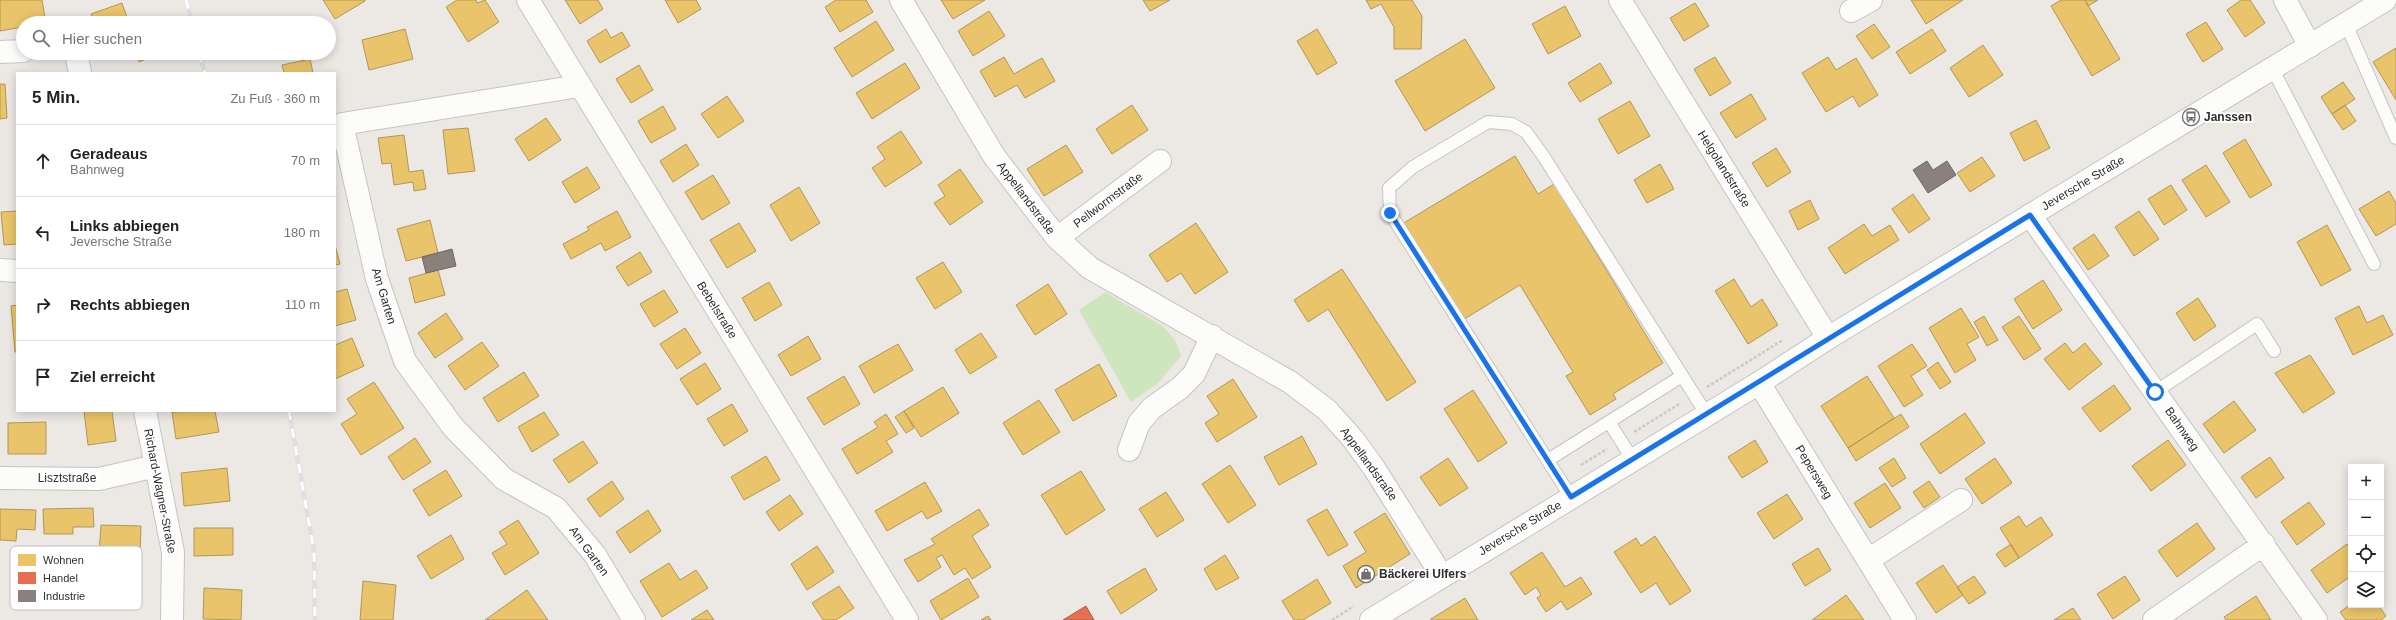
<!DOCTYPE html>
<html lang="de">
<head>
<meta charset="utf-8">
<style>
  body { margin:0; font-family:Helvetica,sans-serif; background:#f2f2f2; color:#222 }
  .controls { position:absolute; right:12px; bottom:12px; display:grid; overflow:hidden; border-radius:0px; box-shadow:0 2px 10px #0003 }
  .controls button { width:36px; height:36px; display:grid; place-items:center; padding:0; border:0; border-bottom:1px solid #e0e0e0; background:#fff; color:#222; font:20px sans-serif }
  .stop { position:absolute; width:12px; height:12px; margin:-9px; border:3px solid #1a73e8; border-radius:50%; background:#fff }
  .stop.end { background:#1a73e8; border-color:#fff; box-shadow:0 1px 4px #0008 }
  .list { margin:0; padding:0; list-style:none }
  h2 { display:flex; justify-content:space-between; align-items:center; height:52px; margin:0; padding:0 16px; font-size:17px }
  h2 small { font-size:13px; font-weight:400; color:#767676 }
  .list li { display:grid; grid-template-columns:26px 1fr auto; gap:12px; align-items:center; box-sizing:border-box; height:72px; padding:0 16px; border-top:1px solid #e0e0e0 }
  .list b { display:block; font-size:15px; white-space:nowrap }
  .list p { margin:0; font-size:13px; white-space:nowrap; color:#767676 }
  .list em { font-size:13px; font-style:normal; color:#767676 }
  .icon { flex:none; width:22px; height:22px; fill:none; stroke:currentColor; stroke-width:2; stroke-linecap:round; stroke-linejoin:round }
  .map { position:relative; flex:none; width:2396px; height:620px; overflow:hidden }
  .search { position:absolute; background:#fff; box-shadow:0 2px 10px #0003; left:16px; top:16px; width:320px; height:44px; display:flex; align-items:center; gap:10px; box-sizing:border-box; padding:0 14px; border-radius:22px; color:#767676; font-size:15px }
  .panel { position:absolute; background:#fff; box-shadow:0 2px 10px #0003; left:16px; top:72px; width:320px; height:340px; border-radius:0px }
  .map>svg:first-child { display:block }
</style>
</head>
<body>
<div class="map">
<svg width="2396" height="620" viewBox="0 0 2396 620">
  <rect width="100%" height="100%" fill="#ece8e4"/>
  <path fill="#cee6be" d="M1105,292L1164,327L1176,342L1181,356L1157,384L1131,402L1079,310Z"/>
  <path fill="#e9c46a" stroke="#b19758" d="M0,0H42L46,23H23V27L0,31Z
    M323,0H365V1L335,19Z
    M457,0H476L477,3L485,0L499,22L468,42L446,7Z
    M565,0H598L603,9L580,24Z
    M665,0H696L701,9L678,23Z
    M836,0H866L873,12L840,32L825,7Z
    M941,0H985L953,19Z
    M1143,0H1170L1150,11Z
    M1366,0H1412L1422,16L1421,49H1394V27L1381,4L1371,9Z
    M1911,0H1963L1926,24Z
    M2061,0H2085L2120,59L2092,76L2051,6Z
    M2085,0H2098L2088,6Z
    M2241,0H2250L2265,23L2245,37L2227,10Z
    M122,3L129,23H94L91,14Z
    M1695,3L1709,26L1684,41L1670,18Z
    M1565,6L1581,36L1548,54L1532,24Z
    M989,11L1005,36L973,56L958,31Z
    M876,21L894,50L852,77L834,48Z
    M2206,22L2223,49L2203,62L2186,34Z
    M1874,24L1890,47L1872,59L1856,36Z
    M405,29L413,59L369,70L362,40Z
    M606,29L611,38L622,32L630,46L600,63L587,41Z
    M1317,29L1337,63L1317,75L1297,41Z
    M1932,29L1946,51L1910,74L1896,52Z
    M1465,39L1495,88L1425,131L1395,81Z
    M1983,45L2003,75L1969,97L1950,68Z
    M2396,48V100L2373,62Z
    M135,53H160L139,62Z
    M1004,57L1014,74L1042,58L1055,81L1025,98L1017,85L995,97L980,71Z
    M1715,57L1731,83L1710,96L1694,69Z
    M1828,57L1836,70L1856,58L1878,95L1859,107L1853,96L1826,112L1802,73Z
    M310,59L313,73H284L282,65Z
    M905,63L920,88L872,119L856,93Z
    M1600,63L1612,83L1580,102L1568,83Z
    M639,65L653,90L631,103L616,79Z
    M2343,82L2355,99L2332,114L2321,97Z
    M0,84H5L7,118L0,119Z
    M1751,94L1766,119L1736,138L1720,113Z
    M727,96L744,121L718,138L701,114Z
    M1630,101L1650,136L1618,154L1598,119Z
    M1132,105L1148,130L1112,154L1096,129Z
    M2345,105L2356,121L2343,130L2332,114Z
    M663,106L676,129L651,143L638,121Z
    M546,118L561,140L529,161L515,139Z
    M2036,120L2050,148L2024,161L2010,133Z
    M468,128L475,171L448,174L443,130Z
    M901,131L922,163L885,187L872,168L885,159L877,147Z
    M404,135L409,172L423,170L426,189L414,191L413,182L394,185L391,163L382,164L378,138Z
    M2245,139L2272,185L2250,198L2223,153Z
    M686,144L699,165L673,182L660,161Z
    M1066,145L1083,172L1044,196L1027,169Z
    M1776,148L1791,172L1767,187L1752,163Z
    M1515,156L1538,194L1554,184L1663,363L1613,394L1616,399L1590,415L1566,376L1573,372L1520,285L1461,321L1402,224Z
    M1982,157L1995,176L1970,192L1957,173Z
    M1660,164L1674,189L1647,203L1634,180Z
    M2206,165L2230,202L2206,217L2182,180Z
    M587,167L600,188L575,203L562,182Z
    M960,169L983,202L950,225L934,203L945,196L938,185Z
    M713,175L730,203L702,220L685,192Z
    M2171,185L2187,210L2164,225L2148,199Z
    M799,187L820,223L791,241L770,205Z
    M2389,191L2396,203V224L2376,236L2359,209Z
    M1913,194L1930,219L1909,233L1892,209Z
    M1810,200L1819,219L1798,230L1789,211Z
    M17,211V244L4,245L1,212Z
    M617,211L631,237L605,251L601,243L571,259L563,244L589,230L587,227Z
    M2139,211L2159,239L2134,256L2115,227Z
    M430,220L438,253L406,261L397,229Z
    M739,223L756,251L727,268L710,240Z
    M1196,223L1228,272L1195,294L1181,273L1167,282L1149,255Z
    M1864,224L1872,236L1890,225L1899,240L1845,274L1828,248Z
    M2327,225L2351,270L2321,286L2297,242Z
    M2094,234L2109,256L2088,270L2073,248Z
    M335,245L340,264L335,265Z
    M640,252L652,272L628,286L616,267Z
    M943,262L962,292L935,309L916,278Z
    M1342,269L1416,382L1387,401L1328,309L1308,322L1294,300Z
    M438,270L445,295L415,303L409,278Z
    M1734,279L1751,307L1762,299L1778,325L1748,344L1715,291Z
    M2043,280L2062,310L2033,329L2014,299Z
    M769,282L782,305L755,321L742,298Z
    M1048,284L1067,314L1035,335L1016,305Z
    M347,289L356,320L335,326V292Z
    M664,290L678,312L654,327L640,304Z
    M2198,298L2216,326L2194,341L2176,313Z
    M17,305V352H15L11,306Z
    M2359,306L2367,323L2383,315L2393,335L2353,355L2335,318Z
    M1961,308L1979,337L1967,344L1976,360L1955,373L1929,328Z
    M446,313L463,339L435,358L418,333Z
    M1984,316L1998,340L1987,346L1974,322Z
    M2019,316L2041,349L2024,360L2002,327Z
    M685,328L701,353L677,369L660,344Z
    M981,333L997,357L970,374L955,350Z
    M808,336L821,359L791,376L778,355Z
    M352,338L364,366L335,379V345Z
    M482,342L499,366L465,390L448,366Z
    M2065,343L2073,353L2085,343L2102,364L2069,390L2044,359Z
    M898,344L913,370L874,393L859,366Z
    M1912,344L1927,366L1911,376L1923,395L1904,407L1878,366Z
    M2310,355L2335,393L2303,413L2275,373Z
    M1938,362L1951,382L1940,389L1927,370Z
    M705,363L721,389L697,405L680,379Z
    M1099,364L1117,396L1073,421L1055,390Z
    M524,372L539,396L498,422L483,398Z
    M844,376L860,404L824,425L807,398Z
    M1867,376L1894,418L1848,448L1821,406Z
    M1233,379L1257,417L1217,442L1205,423L1219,414L1207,396Z
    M374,382L404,428L361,455L341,424L357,414L347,399Z
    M2114,385L2131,409L2100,432L2082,408Z
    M943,387L959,413L921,437L904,411Z
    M1473,390L1507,443L1478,462L1444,409Z
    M1039,400L1060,432L1023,455L1003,423Z
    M2234,401L2256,430L2224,453L2203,424Z
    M732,404L748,431L724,446L707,419Z
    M84,411H112L116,441L88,445Z
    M215,411L219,432L176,439L172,412Z
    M904,411L914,428L906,433L895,417Z
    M544,412L559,435L532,452L518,427Z
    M1965,413L1985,443L1940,474L1920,444Z
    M886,414L898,434L886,441L893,452L857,474L842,449L878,427L874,422Z
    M1901,414L1909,427L1856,461L1848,448Z
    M46,422V454H8V423Z
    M1302,436L1317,464L1279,485L1264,457Z
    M415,438L431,462L403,480L388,457Z
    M1755,440L1768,462L1742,478L1728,457Z
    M2168,440L2186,465L2151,491L2132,466Z
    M583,441L598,463L569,483L553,460Z
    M766,456L780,480L744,500L731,477Z
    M2270,457L2284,478L2256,498L2241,477Z
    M1448,458L1468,488L1440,506L1420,477Z
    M1894,458L1906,478L1892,487L1879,468Z
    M1995,458L2012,483L1982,504L1965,479Z
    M1230,465L1256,505L1228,523L1202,484Z
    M227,468L230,501L184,506L181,473Z
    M446,470L462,496L429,516L413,490Z
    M1081,471L1105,510L1066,535L1041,495Z
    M612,481L624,499L600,517L587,499Z
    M1929,481L1940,497L1924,508L1913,492Z
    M925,482L942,511L927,519L922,511L887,531L875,511Z
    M1885,483L1901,508L1870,528L1854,503Z
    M1166,492L1184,520L1157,537L1139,509Z
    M1787,494L1803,519L1774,539L1757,513Z
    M790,495L803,514L779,531L766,512Z
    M2309,502L2325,524L2297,545L2281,522Z
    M93,508L94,527H73V534H44L43,509Z
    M0,509L36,510L35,530L17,529L16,541L0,540Z
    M979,509L989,525L972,536L991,567L972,579L965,568L954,575L942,555L936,558L941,567L918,582L904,560L935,544L931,539Z
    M1327,509L1348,545L1328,556L1307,520Z
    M648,510L661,531L630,553L616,532Z
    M1385,513L1410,554L1356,588L1343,566L1366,552L1354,532Z
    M2019,516L2026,527L2041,517L2053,535L2019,558L2000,528Z
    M518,520L539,553L505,575L492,553L507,544L499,532Z
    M2197,523L2215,549L2177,577L2158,551Z
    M101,525L141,526L140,554L99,552Z
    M194,528H233V555L194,556Z
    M451,535L464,559L431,579L417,556Z
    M1655,536L1691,591L1670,605L1656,583L1641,593L1614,552L1636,538L1641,546Z
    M2011,544L2019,558L2005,567L1996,554Z
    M2347,544L2351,551V576L2327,593L2311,570Z
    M817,546L834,572L807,590L791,564Z
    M1818,548L1831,570L1805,586L1792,564Z
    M1542,552L1565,587L1581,577L1592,594L1567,610L1561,601L1546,612L1537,598L1541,595L1536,587L1525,595L1510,573Z
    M1225,555L1239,578L1216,590L1204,569Z
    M669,563L680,580L696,570L708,588L662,617L640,581Z
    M1943,565L1963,595L1936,613L1916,583Z
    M1145,568L1157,590L1121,614L1107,591Z
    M1974,576L1986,593L1969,604L1957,587Z
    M2125,576L2140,600L2113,619L2097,594Z
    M968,578L979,597L941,620L930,601Z
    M1317,579L1331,603L1303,620H1294L1282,601Z
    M363,581L396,585L393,620H360Z
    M839,586L854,608L836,620H823L812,603Z
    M204,588L242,590L241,620L203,619Z
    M527,590L548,620H485Z
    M1846,595L1864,620H1812Z
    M2256,596L2271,620H2226L2224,617Z
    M1465,598L1478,620H1431V619Z
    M2351,604L2378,605L2386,616L2381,620H2346L2340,612Z
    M2073,608L2081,620H2054Z
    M707,610L714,620H691Z
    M988,616L991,620H981Z"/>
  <path fill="#e76f51" stroke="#b05c46" d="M1086,606L1094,620H1063Z"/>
  <path fill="#8a817c" stroke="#6e6865" d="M1927,161L1933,170L1947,161L1956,175L1928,193L1913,170Z
    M452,249L456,266L426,273L422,257Z"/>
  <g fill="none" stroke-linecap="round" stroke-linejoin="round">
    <g stroke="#c5c4c5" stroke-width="14">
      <path id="lane" d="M2346,24L2396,138
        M2272,68L2374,264
        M2155,392L2257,324L2274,351
        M1609,422L1633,460
        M1548,460L1682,376
        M1571,497L1390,213L1389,188L1413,167L1488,122L1512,124L1526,132L1544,157L1707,415"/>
    </g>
    <g stroke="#c5c4c5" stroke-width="24">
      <path id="street" d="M528,0L907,620
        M901,0L994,156L1057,238L1090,268L1290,382L1327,410L1353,439L1374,468L1442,576
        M1620,0L1828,338
        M2285,0L2310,46
        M1851,11L1871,0
        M0,52L23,51
        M76,53L80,73
        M579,86L342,124L377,279L405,361L453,427L504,479L556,508L595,555L634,620
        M2030,215L2316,620
        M1057,238L1160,161
        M0,270L17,271
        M1759,383L1905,620
        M145,411L173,552L172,620
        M1129,450L1139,423L1152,408L1180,388L1194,374L1212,336
        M0,478L99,479L156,466
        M1868,560L1961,500
        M2154,620L2264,544"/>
    </g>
    <g stroke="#c5c4c5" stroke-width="24">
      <path id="secondary" d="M1371,620L1759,383L1828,338L2385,0"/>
    </g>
    <path stroke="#c9c9c8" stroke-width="2.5" stroke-dasharray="3 2" stroke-linecap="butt" d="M1707,387L1783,340
      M1634,432L1681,403
      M1581,465L1607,449
      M1332,620L1354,606"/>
    <use href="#lane" stroke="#fcfcfb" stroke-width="12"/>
    <use href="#street" stroke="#fcfcfb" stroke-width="22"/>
    <use href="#secondary" stroke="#fcfcfb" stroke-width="22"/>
    <g stroke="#dfdfe1" stroke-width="4.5">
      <path id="rail" d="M186,0L192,23
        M199,53L205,73
        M289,411L314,551L315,620"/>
    </g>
    <use href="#rail" stroke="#fff" stroke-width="3" stroke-dasharray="9" stroke-linecap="butt"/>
  </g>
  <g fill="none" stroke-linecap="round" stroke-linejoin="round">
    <path stroke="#1a73e8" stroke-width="5" d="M1390,213L1571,497L2030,215L2155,392"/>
  </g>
  <defs>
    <g id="bus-ring" transform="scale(0.9)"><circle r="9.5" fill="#fff" stroke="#706f6e" stroke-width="1.5"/><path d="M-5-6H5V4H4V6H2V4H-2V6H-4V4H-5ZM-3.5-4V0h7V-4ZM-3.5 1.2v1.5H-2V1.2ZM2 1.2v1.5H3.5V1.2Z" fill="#706f6e"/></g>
    <g id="shop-ring" transform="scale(0.9)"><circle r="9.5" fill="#fff" stroke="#706f6e" stroke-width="1.5"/><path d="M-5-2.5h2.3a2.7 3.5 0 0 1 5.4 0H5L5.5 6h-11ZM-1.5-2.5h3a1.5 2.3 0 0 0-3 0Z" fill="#706f6e"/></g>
  </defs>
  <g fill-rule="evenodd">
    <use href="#bus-ring" x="2191" y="117"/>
    <use href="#shop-ring" x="1366" y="574"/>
  </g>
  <g text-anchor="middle" stroke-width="4" stroke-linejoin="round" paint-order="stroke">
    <g font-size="12" font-weight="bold" fill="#2e2e2e" stroke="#fff" text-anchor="start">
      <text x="2204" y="121">Janssen</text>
      <text x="1379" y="578">Bäckerei Ulfers</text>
    </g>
    <g font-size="12" fill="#2e2e2e" stroke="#fff">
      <text transform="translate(1724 169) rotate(58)" y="4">Helgolandstraße</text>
      <text transform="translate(2083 183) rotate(-31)" y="4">Jeversche Straße</text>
      <text transform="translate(1026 198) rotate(53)" y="4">Appellandstraße</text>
      <text transform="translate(1108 200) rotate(-37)" y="4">Pellwormstraße</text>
      <text transform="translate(384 296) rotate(73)" y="4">Am Garten</text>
      <text transform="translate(717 310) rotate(58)" y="4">Bebelstraße</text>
      <text transform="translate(2182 429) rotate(55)" y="4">Bahnweg</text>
      <text transform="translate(1369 464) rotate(54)" y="4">Appellandstraße</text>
      <text transform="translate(1814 472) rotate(59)" y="4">Pepersweg</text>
      <text x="67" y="482">Lisztstraße</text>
      <text transform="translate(160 491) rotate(79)" y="4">Richard-Wagner-Straße</text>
      <text transform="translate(1520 528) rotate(-31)" y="4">Jeversche Straße</text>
      <text transform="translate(589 551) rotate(54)" y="4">Am Garten</text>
    </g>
  </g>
  <rect x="10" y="546" width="132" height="64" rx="6" fill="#fff" stroke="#c0c0c0" stroke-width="1"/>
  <rect x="18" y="554" width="18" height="12" fill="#e9c46a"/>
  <rect x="18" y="572" width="18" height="12" fill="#e76f51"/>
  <rect x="18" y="590" width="18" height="12" fill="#8a817c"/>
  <g font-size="11" fill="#2e2e2e">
    <text x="43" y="564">Wohnen</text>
    <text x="43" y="582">Handel</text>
    <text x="43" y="600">Industrie</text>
  </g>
</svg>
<div class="controls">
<button>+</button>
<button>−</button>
<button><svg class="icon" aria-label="locate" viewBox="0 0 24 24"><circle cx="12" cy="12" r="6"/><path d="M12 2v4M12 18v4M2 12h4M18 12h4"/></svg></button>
<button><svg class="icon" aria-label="layers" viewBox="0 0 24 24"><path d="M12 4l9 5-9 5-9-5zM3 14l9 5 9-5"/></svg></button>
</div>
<div class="stop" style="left:2155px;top:392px"></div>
<div class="stop end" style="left:1390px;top:213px"></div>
<div class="search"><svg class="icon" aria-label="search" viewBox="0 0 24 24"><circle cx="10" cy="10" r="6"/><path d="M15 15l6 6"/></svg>Hier suchen</div>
<section class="panel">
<h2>5 Min.<small>Zu Fuß · 360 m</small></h2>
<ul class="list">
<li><svg class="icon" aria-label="ahead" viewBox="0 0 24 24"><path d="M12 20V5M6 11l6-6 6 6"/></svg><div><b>Geradeaus</b><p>Bahnweg</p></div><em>70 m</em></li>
<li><svg class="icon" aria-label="left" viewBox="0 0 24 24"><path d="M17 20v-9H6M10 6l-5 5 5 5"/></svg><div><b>Links abbiegen</b><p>Jeversche Straße</p></div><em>180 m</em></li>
<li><svg class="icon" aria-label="right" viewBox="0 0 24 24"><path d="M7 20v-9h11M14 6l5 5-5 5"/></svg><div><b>Rechts abbiegen</b></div><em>110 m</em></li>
<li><svg class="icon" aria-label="arrive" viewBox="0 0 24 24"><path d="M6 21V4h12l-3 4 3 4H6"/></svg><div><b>Ziel erreicht</b></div></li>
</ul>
</section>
</div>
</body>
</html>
